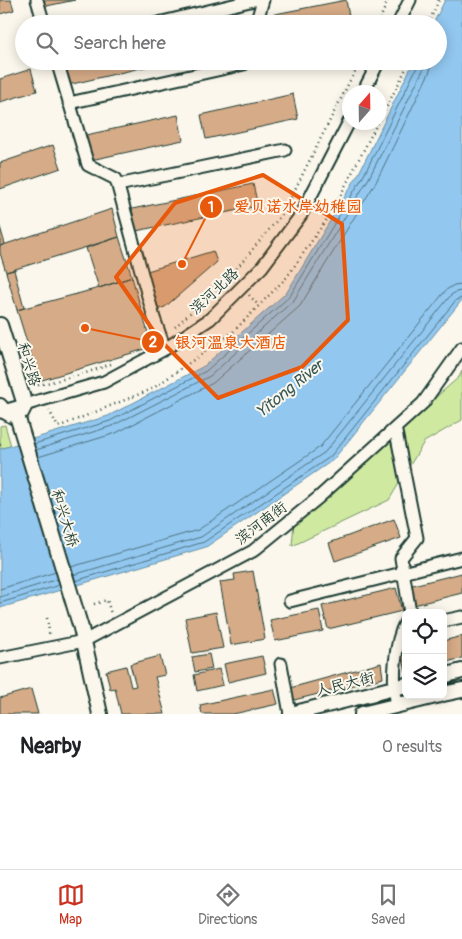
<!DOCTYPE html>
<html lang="en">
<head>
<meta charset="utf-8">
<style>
  body { margin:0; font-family:Pangolin,"LXGW WenKai TC",sans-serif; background:#f6f6f6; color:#202124 }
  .controls { position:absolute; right:15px; bottom:15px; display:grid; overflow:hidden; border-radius:8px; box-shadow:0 2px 12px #0003 }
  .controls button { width:45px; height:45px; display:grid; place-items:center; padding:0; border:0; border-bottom:1px solid #e0e0e0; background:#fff; color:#202124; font:25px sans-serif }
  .compass { position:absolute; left:342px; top:85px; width:45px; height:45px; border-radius:50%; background:#fff; box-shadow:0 2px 12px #0003; rotate:20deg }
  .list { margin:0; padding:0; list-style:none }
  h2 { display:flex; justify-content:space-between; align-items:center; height:65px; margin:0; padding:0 20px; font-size:21px }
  h2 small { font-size:16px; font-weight:400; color:#757577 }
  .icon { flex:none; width:28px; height:28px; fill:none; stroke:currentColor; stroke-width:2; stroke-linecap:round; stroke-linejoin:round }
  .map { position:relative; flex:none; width:462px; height:714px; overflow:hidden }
  .search { position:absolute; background:#fff; box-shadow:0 2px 12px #0003; left:15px; right:15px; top:15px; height:55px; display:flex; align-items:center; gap:12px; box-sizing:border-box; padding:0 18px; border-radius:28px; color:#757577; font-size:19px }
  .sheet { height:155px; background:#fff }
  nav { display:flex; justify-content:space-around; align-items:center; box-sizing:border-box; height:70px; border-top:1px solid #e0e0e0; background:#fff; font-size:14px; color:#757577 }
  nav a { display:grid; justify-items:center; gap:2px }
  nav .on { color:#c8321e }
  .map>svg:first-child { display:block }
</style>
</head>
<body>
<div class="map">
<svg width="462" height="714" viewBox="0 0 462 714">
  <rect width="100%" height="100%" fill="#fbf7ec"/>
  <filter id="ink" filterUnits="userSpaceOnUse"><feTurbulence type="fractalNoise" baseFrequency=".02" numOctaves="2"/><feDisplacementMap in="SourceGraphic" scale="10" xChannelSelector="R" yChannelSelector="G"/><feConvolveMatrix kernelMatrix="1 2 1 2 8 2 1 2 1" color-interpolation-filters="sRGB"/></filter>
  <g filter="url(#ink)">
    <path fill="#cfeaa0" stroke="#77946a" d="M462,371V420L424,442L389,500L292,546L294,522L459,377Z
      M5,425L11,446L0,449V426Z"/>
    <path fill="#92c7f0" stroke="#6490a5" d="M445,0H462V300L333,460L206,547L0,608V449L108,416L204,366L287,292L359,173L414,61H438V24H433Z"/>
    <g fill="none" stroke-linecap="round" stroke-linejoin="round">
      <path stroke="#4d747f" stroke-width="1" d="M34,444L110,421L206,371L290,296L364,175L418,65V61
        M36,450L112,426L210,376L294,300L369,178L424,68L425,61
        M38,457L116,433L213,383L300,306L376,182L430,71L432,61
        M71,567L198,530L320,447L446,290L454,285L462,284
        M73,575L201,537L325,452L451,295L456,292L462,291
        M75,581L204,542L330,457L456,300L462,298
        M0,589L56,572
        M0,597L58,579
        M0,603L60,585"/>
    </g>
    <path fill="#d6ab87" stroke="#1f3d34" d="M0,0H11L14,10L0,14Z
      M40,0H75L42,7Z
      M346,0L350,22L341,24H267L265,16Z
      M148,61L149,66L68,85L63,62Z
      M31,69L37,91L0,102V79Z
      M293,94L298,119L206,139L201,115Z
      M178,115L183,140L91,160L86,135Z
      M53,145L61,168L0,189V163Z
      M253,184L258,206L136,231L132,209Z
      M112,209L119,237L6,272L0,253V246Z
      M0,227L5,244L0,246Z
      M119,237L132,277L99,288L86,248Z
      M213,251L217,262L165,307L156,310L144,272Z
      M14,270L24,308L17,310L6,272Z
      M132,277L152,347L39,381L17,310L99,288Z
      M394,519L401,538L335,561L329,543Z
      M253,571L265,639L231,645L220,582L235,580L234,574Z
      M462,573V593L414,605L409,586Z
      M396,588L402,611L328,629L322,606Z
      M319,610L323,631L275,641L270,620Z
      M216,612L223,648L192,653L185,618Z
      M462,636V658L443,663V641Z
      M406,651V671L401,653Z
      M209,654L212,669L195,672L192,657Z
      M160,656L165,675L155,677L165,714H121L115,688L110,689L106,671L126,666L131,687L136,686L130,664Z
      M262,656L266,673L228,682L224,664Z
      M381,663L383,678L294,700L290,688Z
      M219,669L223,685L197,691L194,675Z
      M31,689L38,714H0V698Z
      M274,689L278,704L233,714H202L200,705Z"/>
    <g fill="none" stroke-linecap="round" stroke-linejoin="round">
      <g stroke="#1f3d34" stroke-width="15">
        <path id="minor" d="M37,0L44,24
          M154,24L254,0
          M256,24L263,0
          M398,24L410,0
          M57,61L88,165L116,179L154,318L165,349
          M363,92L379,61
          M69,103L244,64L245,61
          M118,185L285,150
          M0,412L104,382L165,349L210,319L262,267L301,215L350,120
          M396,432L417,538L401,558L410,613
          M290,601L462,558
          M443,621L462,617
          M0,658L84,641L253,551L318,498L423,403L462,348
          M281,664L290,714
          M397,705C392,682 394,643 406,621"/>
      </g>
      <g stroke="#1f3d34" stroke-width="18">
        <path id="tertiary" d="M0,325L25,405L18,419L4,411L0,406
          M81,628L100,714
          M443,676L462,671
          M443,694L462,690
          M291,714L406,685
          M362,714L440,695"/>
      </g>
      <path stroke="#1f3d34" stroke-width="2.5" stroke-dasharray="1 4" stroke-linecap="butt" d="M378,24L388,0
        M428,24L439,0
        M380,120L410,61
        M249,295L259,306
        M175,327L232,274L283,213L360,61
        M38,385L80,375L111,364
        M49,410L58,427L152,389L232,333L287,277L333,210L378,122
        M0,445L3,444
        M94,604L107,600L111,614
        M47,618L50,637"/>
      <use href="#minor" stroke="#fbf7ec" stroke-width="11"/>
      <use href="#tertiary" stroke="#fbf7ec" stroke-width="14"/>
      <g stroke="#1f3d34" stroke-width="18" stroke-linecap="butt">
        <path id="tertiary-bridge" d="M18,419L81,628"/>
      </g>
      <use href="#tertiary-bridge" stroke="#fbf7ec" stroke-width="14"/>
    </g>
  </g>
  <path fill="#e8590c" fill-opacity="0.2" stroke="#e8590c" stroke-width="4" stroke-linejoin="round" d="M263,175L342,224L348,320L302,367L218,398L160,340L116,277L175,203Z"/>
  <g text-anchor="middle" stroke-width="4" stroke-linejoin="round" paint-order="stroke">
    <g font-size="15" fill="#1f3d34" stroke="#fbf7ec">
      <text transform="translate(214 291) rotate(-43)" y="5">滨河北路</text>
      <text transform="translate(29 364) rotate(73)" y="5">和兴路</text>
      <text transform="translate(65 518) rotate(73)" y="5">和兴大桥</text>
      <text transform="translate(261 523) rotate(-37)" y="5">滨河南街</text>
      <text transform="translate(345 684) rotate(-14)" y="5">人民大街</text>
    </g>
    <g font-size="16" font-style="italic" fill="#36595a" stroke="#fbf7ec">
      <text transform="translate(289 388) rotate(-39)" y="6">Yitong River</text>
    </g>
  </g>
  <path fill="none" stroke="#e8590c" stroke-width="2" d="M182 264L211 207M85 328L153 342"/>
  <g fill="#e8590c" stroke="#fbf7ec" stroke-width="2">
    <circle cx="182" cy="264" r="5"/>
    <circle cx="85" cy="328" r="5"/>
    <circle cx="211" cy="207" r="12"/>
    <circle cx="153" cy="342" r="12"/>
  </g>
  <g font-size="15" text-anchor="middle" font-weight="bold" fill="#fff">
    <text x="211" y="212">1</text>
    <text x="153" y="347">2</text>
  </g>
  <g font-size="16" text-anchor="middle" font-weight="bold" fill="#e8590c" stroke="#fbf7ec" stroke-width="4" stroke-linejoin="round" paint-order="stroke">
    <text x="298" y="212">爱贝诺水岸幼稚园</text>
    <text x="231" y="348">银河温泉大酒店</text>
  </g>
</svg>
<div class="controls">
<button><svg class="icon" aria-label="locate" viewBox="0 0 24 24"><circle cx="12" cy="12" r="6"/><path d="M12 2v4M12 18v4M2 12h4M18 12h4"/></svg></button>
<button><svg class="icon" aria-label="layers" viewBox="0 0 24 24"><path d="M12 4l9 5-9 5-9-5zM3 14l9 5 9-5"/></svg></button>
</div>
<svg class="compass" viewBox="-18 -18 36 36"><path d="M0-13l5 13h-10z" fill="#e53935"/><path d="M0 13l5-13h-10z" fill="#757577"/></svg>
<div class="search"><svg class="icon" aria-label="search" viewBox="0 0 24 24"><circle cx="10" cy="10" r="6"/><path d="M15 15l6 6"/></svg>Search here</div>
</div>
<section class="sheet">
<h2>Nearby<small>0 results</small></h2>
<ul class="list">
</ul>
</section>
<nav>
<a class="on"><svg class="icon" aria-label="map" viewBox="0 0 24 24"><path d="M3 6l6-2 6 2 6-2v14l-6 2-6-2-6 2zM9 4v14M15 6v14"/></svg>Map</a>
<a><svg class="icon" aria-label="directions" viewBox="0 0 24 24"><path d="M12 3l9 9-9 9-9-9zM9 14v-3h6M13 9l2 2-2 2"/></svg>Directions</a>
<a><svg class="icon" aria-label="saved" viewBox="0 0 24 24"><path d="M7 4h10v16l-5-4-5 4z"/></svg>Saved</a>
</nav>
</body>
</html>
